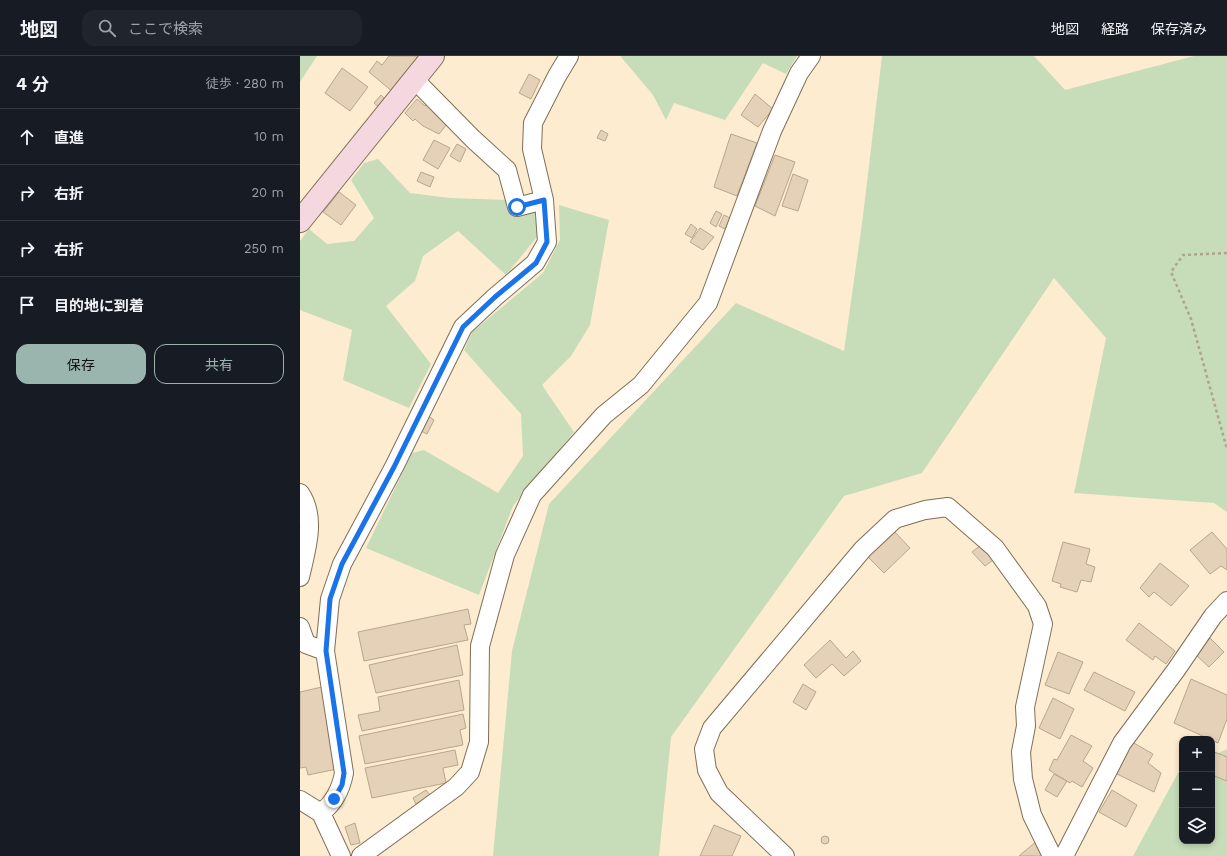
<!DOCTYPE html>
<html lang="ja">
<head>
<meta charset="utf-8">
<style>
  body { margin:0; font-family:"Work Sans","Noto Sans JP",sans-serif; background:#20242c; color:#f1f3f6 }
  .controls { position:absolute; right:12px; bottom:12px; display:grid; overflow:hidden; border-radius:8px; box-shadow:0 2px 6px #0003 }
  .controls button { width:36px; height:36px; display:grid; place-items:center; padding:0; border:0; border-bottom:1px solid #363941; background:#171b24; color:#f1f3f6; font:20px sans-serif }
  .stop { position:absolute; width:12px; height:12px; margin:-9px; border:3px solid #1a73e8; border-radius:50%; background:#fff }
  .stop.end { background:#1a73e8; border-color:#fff; box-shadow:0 1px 4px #0008 }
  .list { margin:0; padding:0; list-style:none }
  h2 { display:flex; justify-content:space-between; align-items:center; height:52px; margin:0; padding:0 16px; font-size:17px }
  h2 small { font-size:13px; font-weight:400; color:#9ea1a6 }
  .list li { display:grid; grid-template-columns:26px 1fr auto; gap:12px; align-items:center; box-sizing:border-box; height:56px; padding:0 16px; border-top:1px solid #363941 }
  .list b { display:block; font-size:15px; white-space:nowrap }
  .list em { font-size:13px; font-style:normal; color:#9ea1a6 }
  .actions { display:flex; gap:8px; padding:12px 16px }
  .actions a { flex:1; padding:9px 0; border:1px solid #9ab5ad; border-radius:12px; text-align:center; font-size:14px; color:#9ab5ad }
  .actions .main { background:#9ab5ad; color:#111 }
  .icon { flex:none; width:22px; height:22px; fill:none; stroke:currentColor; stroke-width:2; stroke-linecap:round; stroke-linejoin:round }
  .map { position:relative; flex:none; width:927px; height:800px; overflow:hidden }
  header { display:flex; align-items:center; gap:24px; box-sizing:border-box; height:56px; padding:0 20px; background:#171b24; border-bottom:1px solid #363941 }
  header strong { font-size:19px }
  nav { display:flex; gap:22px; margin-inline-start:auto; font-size:14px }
  .search { width:280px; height:36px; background:#20242c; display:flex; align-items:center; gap:10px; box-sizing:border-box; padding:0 14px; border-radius:12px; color:#9ea1a6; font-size:15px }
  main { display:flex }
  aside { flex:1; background:#171b24 }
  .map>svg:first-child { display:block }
</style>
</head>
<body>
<header>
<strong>地図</strong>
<div class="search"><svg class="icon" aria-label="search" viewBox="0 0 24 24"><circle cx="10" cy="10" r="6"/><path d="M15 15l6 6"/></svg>ここで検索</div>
<nav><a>地図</a><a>経路</a><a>保存済み</a></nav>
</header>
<main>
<aside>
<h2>4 分<small>徒歩 · 280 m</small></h2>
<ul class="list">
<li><svg class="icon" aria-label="ahead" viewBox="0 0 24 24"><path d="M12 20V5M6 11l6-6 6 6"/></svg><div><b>直進</b></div><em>10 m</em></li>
<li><svg class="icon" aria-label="right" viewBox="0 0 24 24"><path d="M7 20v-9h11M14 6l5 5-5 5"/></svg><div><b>右折</b></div><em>20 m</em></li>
<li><svg class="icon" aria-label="right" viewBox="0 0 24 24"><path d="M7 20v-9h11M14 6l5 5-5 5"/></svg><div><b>右折</b></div><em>250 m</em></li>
<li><svg class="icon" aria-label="arrive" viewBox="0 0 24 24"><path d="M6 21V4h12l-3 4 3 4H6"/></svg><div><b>目的地に到着</b></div></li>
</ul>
<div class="actions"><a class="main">保存</a><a>共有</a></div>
</aside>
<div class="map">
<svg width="927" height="800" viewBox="0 0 927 800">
  <rect width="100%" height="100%" fill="#fdecd0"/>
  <path fill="#c7ddb9" d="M0,0H17L0,26Z
    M322,0H497L486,18L463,7L425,64L374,47L366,64L353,39L321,1Z
    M582,0H734L765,34L894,0H927V456L914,447L774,437L806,282L754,222L622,417L544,440L371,681L359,800H193L212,595L249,448L436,247L544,295L563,160Z
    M78,103L110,137L150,142L209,144L235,154L237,181L206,219L158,175L123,200L115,225L86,250L131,308L109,352L43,324L52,274L0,254V185L9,173L27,188L54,185L74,162L51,124L64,107Z
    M259,149L309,164L290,269L271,300L242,329L274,376L213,450L179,539L66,492L112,397L124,394L198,437L223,400L221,358L164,294L172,276L243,217L260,184Z
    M927,693V800H833L878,717L882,715V785H912V700Z"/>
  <path fill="#e4d1b7" stroke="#b8a68d" d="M89,0H122L93,36L69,16L77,5L82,9Z
    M42,12L68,31L50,55L25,37Z
    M229,18L240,24L231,43L219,37Z
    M455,38L473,53L458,71L441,59Z
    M81,39L89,47L83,55L74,47Z
    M117,43L125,50L128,46L137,54L135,57L147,68L139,78L123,70L115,63L113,65L105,57Z
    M301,74L308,78L305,85L297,82Z
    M431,78L457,87L437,140L414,131Z
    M134,84L150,92L138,113L123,104Z
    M157,88L166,93L160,106L150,100Z
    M475,99L495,106L475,160L455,150Z
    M121,116L134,121L130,131L117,125Z
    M493,118L508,124L498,155L482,150Z
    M39,136L56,149L41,169L23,156Z
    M416,155L422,158L416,171L410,167Z
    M424,159L430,162L425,173L419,170Z
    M391,168L397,173L392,182L385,178Z
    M400,172L414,181L403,194L390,186Z
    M127,359L134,364L127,378L119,374Z
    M592,473L610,492L584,517L566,499Z
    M912,476L927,493V514L921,510L910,518L890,494Z
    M763,486L790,493L786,508L795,511L791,526L781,524L777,536L760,531L761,528L752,525Z
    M681,489L693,504L685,510L672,496Z
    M860,507L889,530L871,550L854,536L849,541L840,532Z
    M168,553L171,568L164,569L168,584L64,605L58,576Z
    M839,567L875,595L866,608L855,600L853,604L826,584Z
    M910,582L924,596L909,611L896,599Z
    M530,584L546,602L553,595L561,605L544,620L532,608L516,622L504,609Z
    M157,589L163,619L76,637L69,609Z
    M758,596L783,606L769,638L745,629Z
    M794,616L835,636L825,655L784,634Z
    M891,623L927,639V663L918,687L874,667Z
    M159,624L164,654L62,675L58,659L80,655L78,641Z
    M503,628L516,636L506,654L493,646Z
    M22,631L37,713L8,719L6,711L0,712V636Z
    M753,642L774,653L760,683L739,672Z
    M163,658L166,672L160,674L163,689L65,708L59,680Z
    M771,679L792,690L783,705L793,712L782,731L772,725L770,727L749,714L754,703L757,704Z
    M832,686L853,698L848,707L861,717L854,736L817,718Z
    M155,694L158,709L143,712L146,727L72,742L65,712Z
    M912,695L927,701V725L912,719Z
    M754,718L767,725L757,741L745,734Z
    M126,734L130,739L116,748L113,742Z
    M812,734L837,749L826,771L799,756Z
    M55,767L60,787L51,789L45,771Z
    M414,769L441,780L432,800H400Z
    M521 784a4 4 0 1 1 8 0a4 4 0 1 1-8 0Z
    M738,784L748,800H719Z"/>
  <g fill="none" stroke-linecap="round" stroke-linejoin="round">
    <g stroke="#7e6f56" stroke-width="20">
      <path id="street" d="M114,23L173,83L207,114L217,151L244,144
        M0,437C17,462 6,494 0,521
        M0,571L6,588L25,595
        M0,744L21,757L41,800
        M21,757C34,747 41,733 44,717L25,595L30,543L42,508L94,411L163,271L195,241L235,207L247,186L244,144L232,93L233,67L257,20L269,0
        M61,800L156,731L170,716L179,686L180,590L205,499L232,439L304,359L341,329L408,247L472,75L499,17L511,0
        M485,800L419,737L407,714L404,693L412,672L563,493L595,463L625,454L648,451L695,492L737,550L743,568L725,651L726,670L721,696L723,723L732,759L752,800
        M764,800L822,687L876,614L913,560L927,545"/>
    </g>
    <g stroke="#7e6f56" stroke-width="24">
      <path id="secondary" d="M0,165L133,0"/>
    </g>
    <path stroke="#b0a38d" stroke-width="2.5" stroke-dasharray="3 3" stroke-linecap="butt" d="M927,197L883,199L871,216L891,263L927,393"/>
    <use href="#street" stroke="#fff" stroke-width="18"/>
    <use href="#secondary" stroke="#f5d7e0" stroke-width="22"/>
  </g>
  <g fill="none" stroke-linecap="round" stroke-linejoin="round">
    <path stroke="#1a73e8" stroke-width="5" d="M34,743L42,729L44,717L26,595L30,543L42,508L94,411L163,271L195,241L236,207L247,186L244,144L217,151"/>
  </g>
</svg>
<div class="controls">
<button>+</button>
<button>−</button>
<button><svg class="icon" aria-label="layers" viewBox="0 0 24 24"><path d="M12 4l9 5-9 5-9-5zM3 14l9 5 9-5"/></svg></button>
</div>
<div class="stop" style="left:217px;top:151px"></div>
<div class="stop end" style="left:34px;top:743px"></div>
</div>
</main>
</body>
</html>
